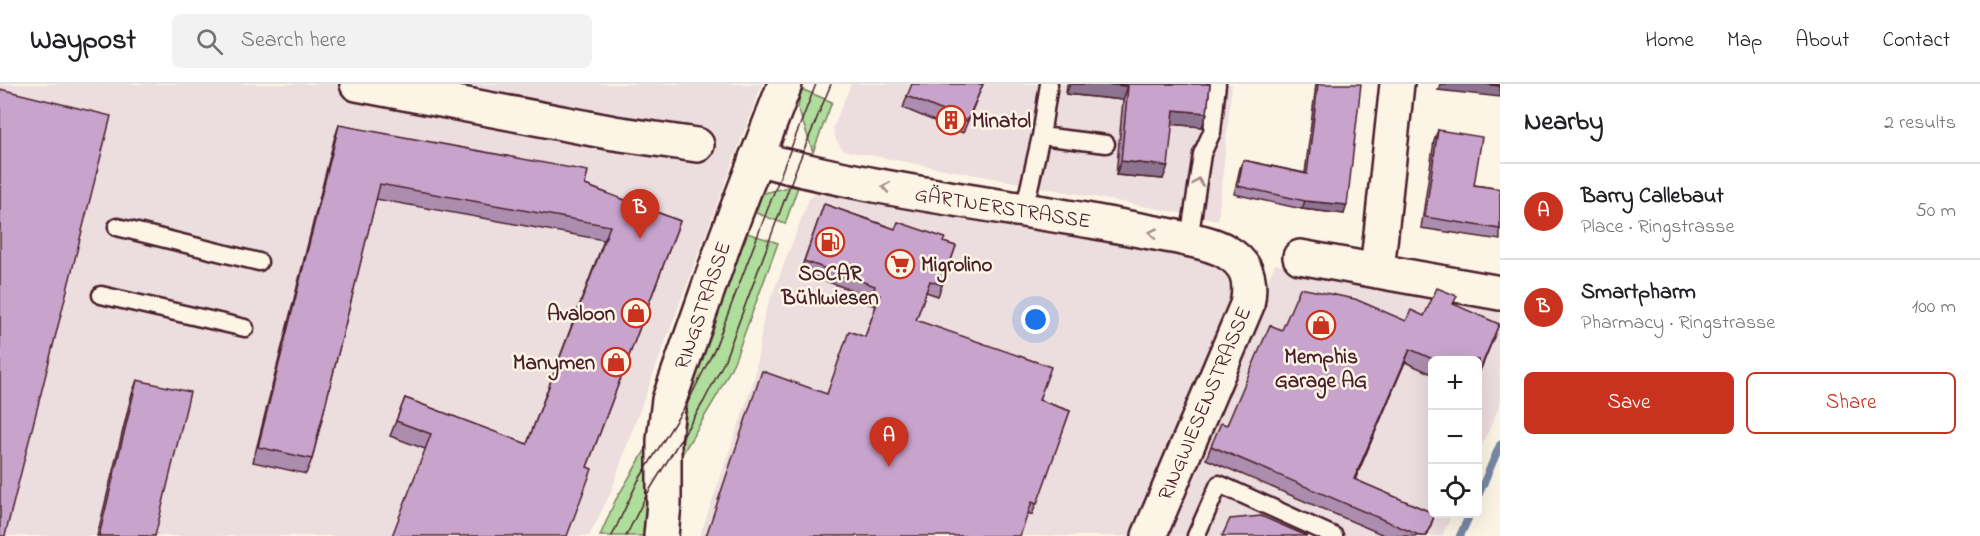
<!DOCTYPE html>
<html lang="en">
<head>
<meta charset="utf-8">
<style>
  body { margin:0; font-family:"Indie Flower",sans-serif; background:#f2f2f2; color:#202124 }
  .controls { position:absolute; right:18px; bottom:18px; display:grid; overflow:hidden; border-radius:9px; box-shadow:0 6px 24px #0002 }
  .controls button { width:54px; height:54px; display:grid; place-items:center; padding:0; border:0; border-bottom:2px solid #e0e0e0; background:#fff; color:#202124; font:30px sans-serif }
  .you { position:absolute; left:1036px; top:236px; width:21px; height:21px; margin:-15px; border:4px solid #fff; border-radius:50%; background:#1a73e8; box-shadow:0 0 0 9px #1a73e833 }
  .badge { display:grid; place-items:center; width:39px; height:39px; border-radius:50%; background:#c8321e; color:#fff; font-size:20px; font-weight:700 }
  .pin { position:absolute; translate:-50% -50px; filter:drop-shadow(0 2px 3px #0008) }
  .pin::after { content:''; position:absolute; top:32px; width:21px; height:18px; background:inherit; clip-path:polygon(0 0,100% 0,50% 100%) }
  .list { margin:0; padding:0; list-style:none }
  h2 { display:flex; justify-content:space-between; align-items:center; height:78px; margin:0; padding:0 24px; font-size:26px }
  h2 small { font-size:20px; font-weight:400; color:#757577 }
  .list li { display:grid; grid-template-columns:39px 1fr auto; gap:18px; align-items:center; box-sizing:border-box; height:96px; padding:0 24px; border-top:2px solid #e0e0e0 }
  .list b { display:block; font-size:22px; white-space:nowrap }
  .list p { margin:0; font-size:20px; white-space:nowrap; color:#757577 }
  .list em { font-size:20px; font-style:normal; color:#757577 }
  .actions { display:flex; gap:12px; padding:18px 24px }
  .actions a { flex:1; padding:14px 0; border:2px solid #c8321e; border-radius:9px; text-align:center; font-size:21px; color:#c8321e }
  .actions .main { background:#c8321e; color:#fff }
  .icon { flex:none; width:33px; height:33px; fill:none; stroke:currentColor; stroke-width:2; stroke-linecap:round; stroke-linejoin:round }
  .map { position:relative; flex:none; width:1500px; height:452px; overflow:hidden }
  header { display:flex; align-items:center; gap:36px; box-sizing:border-box; height:84px; padding:0 30px; background:#fff; border-bottom:2px solid #e0e0e0 }
  header strong { font-size:28px }
  nav { display:flex; gap:33px; margin-inline-start:auto; font-size:21px }
  .search { width:420px; height:54px; background:#f2f2f2; display:flex; align-items:center; gap:15px; box-sizing:border-box; padding:0 21px; border-radius:9px; color:#757577; font-size:22px }
  main { display:flex }
  aside { flex:1; background:#fff }
  .map>svg:first-child { display:block }
</style>
</head>
<body>
<header>
<strong>Waypost</strong>
<div class="search"><svg class="icon" aria-label="search" viewBox="0 0 24 24"><circle cx="10" cy="10" r="6"/><path d="M15 15l6 6"/></svg>Search here</div>
<nav><a>Home</a><a>Map</a><a>About</a><a>Contact</a></nav>
</header>
<main>
<div class="map">
<svg width="1500" height="452" viewBox="0 0 1500 452">
  <rect width="100%" height="100%" fill="#fcf5e5"/>
  <filter id="ink" filterUnits="userSpaceOnUse"><feTurbulence type="fractalNoise" baseFrequency=".0167" numOctaves="2"/><feDisplacementMap in="SourceGraphic" scale="12" xChannelSelector="R" yChannelSelector="G"/><feConvolveMatrix kernelMatrix="1 2 1 2 8 2 1 2 1" color-interpolation-filters="sRGB"/></filter>
  <g filter="url(#ink)">
    <path fill="#ecddde" d="M0,0H762L625,366L611,408L589,452H0Z
      M851,0H1232L1218,136L847,67L842,65L836,56L833,44Z
      M824,104L1198,167L1231,190L1236,214L1135,452H700L754,296L764,232L809,115Z
      M1275,180L1500,221V321L1478,370V276H1432V430H1452L1442,452H1158Z"/>
    <path fill="#aedd9c" stroke="#7c7e64" stroke-width="1.5" d="M801,5L832,18L813,68L798,24Z
      M799,100L785,140L751,127L757,111Z
      M744,148L778,159L734,278L718,310L681,372L690,302Z
      M646,365V417L644,452H600L615,417Z"/>
    <g fill="none" stroke-linecap="round" stroke-linejoin="round">
      <path stroke="#7688a4" stroke-width="8" d="M1478,412L1500,361
        M1460,452L1470,430"/>
      <g stroke="#4a1f2b" stroke-width="21">
        <path id="service" d="M1041,52L1106,60
          M1024,126L1041,52L1049,0
          M117,143L259,178
          M1189,156L1202,70L1212,48L1217,0
          M101,211L245,244
          M1196,452L1219,400L1334,452"/>
      </g>
      <g stroke="#4a1f2b" stroke-width="38">
        <path id="minor" d="M357,0L614,49L697,61
          M756,74C865,104 979,118 1091,137C1118,142 1145,147 1172,152C1190,156 1209,158 1225,167C1248,180 1252,196 1247,221L1149,452
          M1300,173L1500,209
          M1377,187L1397,0"/>
      </g>
      <g stroke="#4a1f2b" stroke-width="38">
        <path id="secondary" d="M661,452L664,420V356L669,316L726,154L785,0"/>
      </g>
      <use href="#service" stroke="#fcf5e5" stroke-width="16"/>
      <use href="#minor" stroke="#fcf5e5" stroke-width="33"/>
      <use href="#secondary" stroke="#fcf5e5" stroke-width="33"/>
      <path stroke="#4a1f2b" stroke-width="1.5" d="M612,452L638,397L689,316L715,264L784,82L816,0
        M626,452L646,412L704,317L724,278L796,85L831,0"/>
    </g>
    <path fill="#ac8db0" stroke="#4a1f2b" stroke-width="1.5" d="M983,0L963,49L903,24L907,12Z
      M1067,0H1210L1207,29L1202,43L1172,40L1163,95L1116,91L1123,16L1066,10Z
      M1316,0H1318L1344,130L1302,125L1234,110L1240,84L1243,76L1305,89Z
      M339,41L585,101L680,137L587,383L425,365L390,352L405,314L527,360L604,156L376,115L312,375L306,390L253,378L334,56Z
      M1438,46L1474,101L1500,105V156L1421,144L1434,57Z
      M824,120L895,145L956,162L938,212L926,208L916,236L1039,316L1070,327L1032,431L1028,429L827,310L865,253L876,222L869,220L871,213L800,188Z
      M1454,221L1494,253L1478,276H1432V290L1405,278L1355,396L1435,430L1427,452H1386L1206,375L1211,362L1227,341L1282,246L1406,237L1424,232Z
      M137,296L155,452H97L131,313Z"/>
    <path fill="#8c7390" stroke="#4a1f2b" stroke-width="1.5" d="M1070,0H1104L1128,2L1123,16L1066,10Z
      M1440,0H1485L1500,2V13L1438,6Z
      M1174,26L1207,29L1202,43L1169,40Z
      M1121,77L1168,82L1163,95L1116,91Z
      M1305,117L1347,121L1344,130L1302,125Z
      M1499,240L1494,253L1478,292V290Z
      M1410,265L1405,278L1349,408L1354,395Z"/>
    <path fill="#c8a4cd" stroke="#4a1f2b" stroke-width="1.5" d="M912,0H983L967,37L907,12Z
      M1104,0H1210L1207,29L1174,26L1168,82L1121,77L1128,2Z
      M1318,0H1361L1347,121L1305,117L1238,102L1243,76L1307,90Z
      M1485,0H1500V2Z
      M0,5L111,32L5,452H0Z
      M339,41L588,87L585,101L680,137L587,383L592,385L567,452H392L431,350L396,337L405,314L527,360L610,142L380,100L312,375L258,363Z
      M1438,46L1482,53L1474,101L1500,105V145L1425,133Z
      M824,120L895,145L898,138L945,154L943,158L956,162L942,201L930,197L916,236L1051,283L1039,316L1070,327L1037,420L1032,418L1020,452H706L762,287L827,310L849,247L865,253L880,211L873,209L875,202L804,177Z
      M1300,204L1355,215L1406,237L1411,226L1424,232L1437,204L1457,212L1453,220L1499,240L1478,290V276H1435L1410,265L1354,395L1435,430L1426,452H1421L1211,362L1221,339L1227,341L1270,241L1282,246Z
      M137,296L190,308L155,452H99Z
      M1261,432L1307,452H1222L1230,435Z"/>
    <defs><path id="oneway-chevron" d="M-2-3.5L2.5 0L-2 3.5" fill="none" stroke-width="1.6" stroke-linecap="round" stroke-linejoin="round" transform="scale(1.5)"/></defs>
    <g stroke="#a38a88">
      <use href="#oneway-chevron" transform="translate(1198 98) rotate(-82)"/>
      <use href="#oneway-chevron" transform="translate(886 103) rotate(-170)"/>
      <use href="#oneway-chevron" transform="translate(1153 149) rotate(-169)"/>
    </g>
  </g>
  <defs>
    <g id="building-ring" transform="scale(1.5)"><circle r="9.5" fill="#fcf5e5" stroke="#c8321e" stroke-width="1.5"/><path d="M-4-6H4V6H1V3H-1V6H-4ZM-2.5-4.3h1.7v1.8h-1.7ZM.8-4.3h1.7v1.8H.8ZM-2.5-1h1.7V.8h-1.7ZM.8-1h1.7V.8H.8Z" fill="#c8321e"/></g>
    <g id="fuel-ring" transform="scale(1.5)"><circle r="9.5" fill="#fcf5e5" stroke="#c8321e" stroke-width="1.5"/><path d="M-5.5-6h7V0h2V4h1.3V-2.5L3-4.5l.8-.8L6-3V5H2.5V1h-1V6h-7ZM-4.2-4.7v3.2H.2V-4.7Z" fill="#c8321e"/></g>
    <g id="supermarket-ring" transform="scale(1.5)"><circle r="9.5" fill="#fcf5e5" stroke="#c8321e" stroke-width="1.5"/><path d="M-6-5.5h2.5l.6 2H6L4.5 2H-2.5L-4.4-4H-6ZM-1.5 3.2a1.3 1.3 0 1 0 .1 0ZM3 3.2a1.3 1.3 0 1 0 .1 0Z" fill="#c8321e"/></g>
    <g id="shop-ring" transform="scale(1.5)"><circle r="9.5" fill="#fcf5e5" stroke="#c8321e" stroke-width="1.5"/><path d="M-5-2.5h2.3a2.7 3.5 0 0 1 5.4 0H5L5.5 6h-11ZM-1.5-2.5h3a1.5 2.3 0 0 0-3 0Z" fill="#c8321e"/></g>
  </defs>
  <g fill-rule="evenodd">
    <use href="#building-ring" x="951" y="36"/>
    <use href="#fuel-ring" x="830" y="158"/>
    <use href="#supermarket-ring" x="900" y="180"/>
    <use href="#shop-ring" x="636" y="229"/>
    <use href="#shop-ring" x="1321" y="241"/>
    <use href="#shop-ring" x="616" y="278"/>
  </g>
  <g text-anchor="middle" stroke-width="5" stroke-linejoin="round" paint-order="stroke">
    <g font-size="21" font-weight="bold" fill="#4a1f2b" stroke="#fcf5e5" text-anchor="start">
      <text x="972" y="43">Minatol</text>
      <text x="921" y="187">Migrolino</text>
      <text x="830" y="196" text-anchor="middle">SOCAR<tspan x="830" dy="24">Bühlwiesen</tspan></text>
      <text x="615" y="236" text-anchor="end">Avaloon</text>
      <text x="1321" y="279" text-anchor="middle">Memphis<tspan x="1321" dy="24">Garage AG</tspan></text>
      <text x="595" y="285" text-anchor="end">Manymen</text>
    </g>
    <g font-size="21" fill="#4a1f2b" stroke="#fcf5e5">
      <text transform="translate(1003 123) rotate(9)" y="7">GÄRTNERSTRASSE</text>
      <text transform="translate(702 221) rotate(-71)" y="7">RINGSTRASSE</text>
      <text transform="translate(1204 319) rotate(-67)" y="7">RINGWIESENSTRASSE</text>
    </g>
  </g>
</svg>
<div class="controls">
<button>+</button>
<button>−</button>
<button><svg class="icon" aria-label="locate" viewBox="0 0 24 24"><circle cx="12" cy="12" r="6"/><path d="M12 2v4M12 18v4M2 12h4M18 12h4"/></svg></button>
</div>
<div class="you"></div>
<div class="pin badge" style="left:889px;top:383px">A</div>
<div class="pin badge" style="left:640px;top:155px">B</div>
</div>
<aside>
<h2>Nearby<small>2 results</small></h2>
<ul class="list">
<li><span class="badge">A</span><div><b>Barry Callebaut</b><p>Place · Ringstrasse</p></div><em>50 m</em></li>
<li><span class="badge">B</span><div><b>Smartpharm</b><p>Pharmacy · Ringstrasse</p></div><em>100 m</em></li>
</ul>
<div class="actions"><a class="main">Save</a><a>Share</a></div>
</aside>
</main>
</body>
</html>
